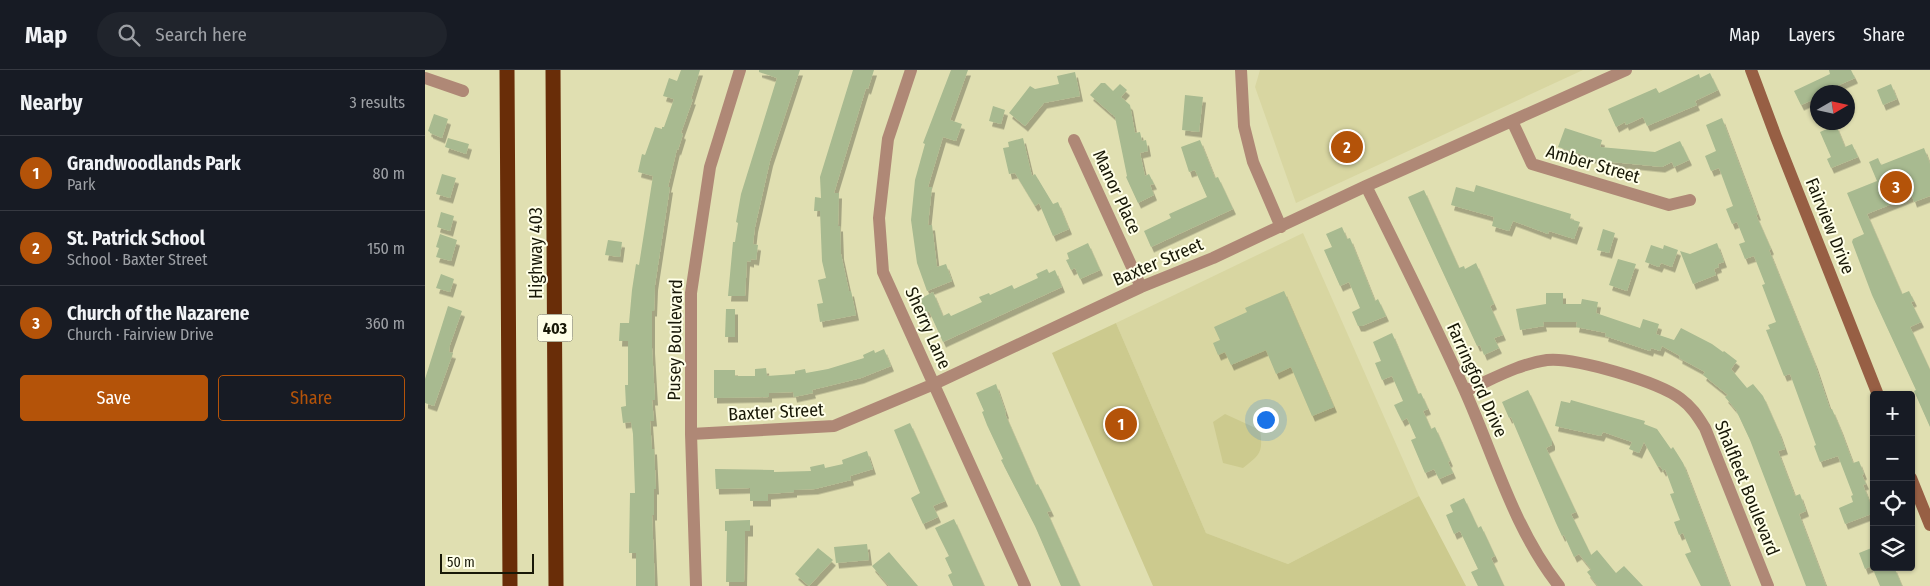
<!DOCTYPE html>
<html lang="en">
<head>
<meta charset="utf-8">
<style>
  body { margin:0; font-family:"Fira Sans Condensed",sans-serif; background:#20242c; color:#f1f3f6 }
  .controls { position:absolute; right:15px; bottom:15px; display:grid; overflow:hidden; border-radius:5px; box-shadow:0 1px 4px #0004 }
  .controls button { width:45px; height:45px; display:grid; place-items:center; padding:0; border:0; border-bottom:1px solid #363941; background:#171b24; color:#f1f3f6; font:25px sans-serif }
  .compass { position:absolute; left:1385px; top:15px; width:45px; height:45px; border-radius:50%; background:#171b24; box-shadow:0 1px 4px #0004; rotate:81deg }
  .scale { position:absolute; left:15px; bottom:12px; width:94px; box-sizing:border-box; padding-left:5px; border:2px solid #181807; border-top:0; font-size:14px; line-height:18px; white-space:nowrap; color:#181807; -webkit-text-stroke:4px #ffffe8; paint-order:stroke }
  .you { position:absolute; left:840px; top:349px; width:18px; height:18px; margin:-12px; border:4px solid #fff; border-radius:50%; background:#1a73e8; box-shadow:0 0 0 8px #1a73e833 }
  .badge { display:grid; place-items:center; width:32px; height:32px; border-radius:50%; background:#b45309; color:#fff; font-size:16px; font-weight:700 }
  .pin { position:absolute; translate:-50% -50%; border:2px solid #fff; box-shadow:0 1px 5px #0006 }
  .list { margin:0; padding:0; list-style:none }
  h2 { display:flex; justify-content:space-between; align-items:center; height:65px; margin:0; padding:0 20px; font-size:21px }
  h2 small { font-size:16px; font-weight:400; color:#9ea1a6 }
  .list li { display:grid; grid-template-columns:32px 1fr auto; gap:15px; align-items:center; box-sizing:border-box; height:75px; padding:0 20px; border-top:1px solid #363941 }
  .list b { display:block; font-size:19px; white-space:nowrap }
  .list p { margin:0; font-size:16px; white-space:nowrap; color:#9ea1a6 }
  .list em { font-size:16px; font-style:normal; color:#9ea1a6 }
  .actions { display:flex; gap:10px; padding:15px 20px }
  .actions a { flex:1; padding:11px 0; border:1px solid #b45309; border-radius:5px; text-align:center; font-size:18px; color:#b45309 }
  .actions .main { background:#b45309; color:#fff }
  .icon { flex:none; width:28px; height:28px; fill:none; stroke:currentColor; stroke-width:2; stroke-linecap:round; stroke-linejoin:round }
  .map { position:relative; flex:none; width:1505px; height:516px; overflow:hidden }
  header { display:flex; align-items:center; gap:30px; box-sizing:border-box; height:70px; padding:0 25px; background:#171b24; border-bottom:1px solid #363941 }
  header strong { font-size:24px }
  nav { display:flex; gap:28px; margin-inline-start:auto; font-size:18px }
  .search { width:350px; height:45px; background:#20242c; display:flex; align-items:center; gap:12px; box-sizing:border-box; padding:0 18px; border-radius:28px; color:#9ea1a6; font-size:19px }
  main { display:flex }
  aside { flex:1; background:#171b24 }
  .map>svg:first-child { display:block }
</style>
</head>
<body>
<header>
<strong>Map</strong>
<div class="search"><svg class="icon" aria-label="search" viewBox="0 0 24 24"><circle cx="10" cy="10" r="6"/><path d="M15 15l6 6"/></svg>Search here</div>
<nav><a>Map</a><a>Layers</a><a>Share</a></nav>
</header>
<main>
<aside>
<h2>Nearby<small>3 results</small></h2>
<ul class="list">
<li><span class="badge">1</span><div><b>Grandwoodlands Park</b><p>Park</p></div><em>80 m</em></li>
<li><span class="badge">2</span><div><b>St. Patrick School</b><p>School · Baxter Street</p></div><em>150 m</em></li>
<li><span class="badge">3</span><div><b>Church of the Nazarene</b><p>Church · Fairview Drive</p></div><em>360 m</em></li>
</ul>
<div class="actions"><a class="main">Save</a><a>Share</a></div>
</aside>
<div class="map">
<svg width="1505" height="516" viewBox="0 0 1505 516">
  <defs>
    <filter id="shadow"><feDropShadow dx="3" dy="5.5" stdDeviation="0" flood-color="#0004"/></filter>
  </defs>
  <rect width="100%" height="100%" fill="#e0dfb1"/>
  <path fill="#d8d6a1" d="M835,0H1158L871,133L830,17Z
    M878,163L994,426L863,494L781,463L691,253Z"/>
  <path fill="#ccca8e" d="M691,253L781,463L863,494L994,426L1041,516H728L627,283Z
    M800,344L835,360C838,382 836,384 818,398L798,393L788,352Z"/>
  <path fill="#a8ba90" filter="url(#shadow)" d="M256,0H275L266,29H268L256,63L258,64L253,80L252,79L243,117H245L230,215L229,241H227V278L230,330H227L229,351H225L227,379H229L231,419H229V445H227L230,516H211V483H204L205,423H210L208,364L206,352L198,353L196,337L201,336L200,315H203V271H194L195,253H204L207,220L211,194L214,195L228,106L213,102L217,84L220,85L230,57L237,59V57H239L249,29L238,26L244,8L252,11Z
    M334,0H375L345,91L330,157L328,174L333,175L331,190L326,189V192L322,191L320,226H303L308,172H310L313,153L311,152L316,124L352,8L334,2Z
    M428,0H449L443,19L441,18L409,123H414L413,156H415L416,184L424,221H426L431,245L395,252L392,234L398,233L393,210L401,208L397,191L395,141H389L390,127L396,128L395,107Z
    M526,0H543L525,50L537,54L531,71L518,67L503,117H507L503,155H507L512,197L521,194L527,211L502,221L492,193L486,150L490,110L500,74L498,73Z
    M1404,0H1426L1430,8L1405,19L1407,22H1392V28L1376,35L1369,21L1405,4Z
    M650,2L655,26L619,33L600,56L584,43L605,16L610,19L634,14L632,6Z
    M1285,3L1293,20L1270,31L1272,35L1222,56L1218,47L1201,55L1200,52L1191,57L1183,39L1231,18L1234,23L1274,4L1275,8Z
    M676,13H680L688,21L695,14L702,20L696,27L705,35L710,63L715,62L717,71L721,70L723,81L715,83L720,106L724,104L729,114L725,115L729,125L713,133L701,107L702,106L690,47L665,25Z
    M1466,14L1472,29L1458,35L1452,20Z
    M760,25L778,27L774,62L757,60Z
    M568,36L580,40L576,54L564,51Z
    M9,44L23,49L17,68L5,63V62L3,61Z
    M1297,48L1326,126L1333,145H1331L1346,179L1344,180L1390,294L1405,339H1407L1415,358L1428,393L1434,391L1439,404L1437,405L1441,414L1438,415L1449,443L1420,454L1414,438L1428,432L1426,426L1428,425L1413,386L1395,392L1389,376L1391,375L1365,304L1359,306L1341,260L1345,259L1343,255L1351,252L1337,215L1340,214L1329,186L1320,189L1314,174L1320,172L1312,152L1307,154L1301,139L1308,136L1294,98L1286,101L1280,86L1291,81L1281,55Z
    M1411,55L1420,77L1427,74L1433,87L1406,98L1402,89L1406,87L1395,62Z
    M1140,58L1177,70L1175,77L1230,82L1255,71L1264,90L1249,97L1247,92L1237,97L1177,91L1133,77Z
    M23,68L44,74L41,84L20,77Z
    M598,68L607,106L610,104L628,134L633,132L644,159L628,166L614,133L610,136L590,103L584,104L578,78L584,77L583,72Z
    M775,70L790,108L793,107L808,139L726,177L719,161L746,148L744,144L782,127L770,100L764,102L756,77Z
    M1499,78L1505,94V126L1489,132L1487,126L1442,144L1477,224L1484,221L1489,231L1486,232L1496,252L1485,257L1505,300V357L1489,321L1491,320L1447,225L1427,172L1428,169L1439,164L1422,123L1452,111L1444,92L1453,88L1456,95Z
    M17,104L31,108L25,128L11,124Z
    M1051,115L1146,144L1145,149L1155,152L1149,169L1124,161L1123,164L1088,151L1084,161L1067,156L1069,147L1026,135L1031,117L1049,122Z
    M999,120L1034,198L1039,196L1040,199L1051,193L1069,234L1065,236L1078,265L1069,268L1074,278L1059,285L1055,275L1052,276L983,127Z
    M16,142L29,146L25,161L12,157Z
    M917,157L922,169L925,168L950,231L953,229L961,246L937,256H933L927,242L935,238L924,212L915,216L899,180L907,177L901,164Z
    M1178,159L1190,163L1184,183L1172,180Z
    M15,164L32,170L26,191L11,187L14,178L11,177Z
    M183,170L197,172L195,187L180,185Z
    M663,173L675,200L655,209L650,198L646,200L641,190L644,189L642,183Z
    M1292,173L1299,192L1293,194L1294,197L1289,199L1291,205L1268,214L1255,181L1265,184Z
    M1226,175L1238,179L1239,175L1253,180L1247,197L1236,193L1234,197L1220,192Z
    M1193,189L1211,194L1202,221L1184,215Z
    M622,199L624,203L630,200L637,217L518,272L504,241L501,243L495,229L508,222L518,246L524,243L526,246L557,232L554,227L564,223L565,225L587,215L589,219L613,208L611,204Z
    M16,204L29,209L25,222L11,218Z
    M859,221L909,337L887,346L866,297L851,304L841,280L806,295L800,282L793,285L788,273L795,270L789,257L822,242L820,238Z
    M1121,223H1138V234H1156L1157,229L1173,232L1171,243L1215,258L1218,249L1234,254L1231,264L1249,270L1256,258L1287,274L1298,282L1299,281L1312,291L1306,299L1322,318L1328,314L1338,326L1354,362L1360,379L1353,381L1370,426L1375,424L1381,441L1374,444L1401,516H1381L1325,370L1311,340L1300,327L1303,325L1278,305L1280,302L1254,288L1255,286L1237,276L1235,281L1226,278L1225,281L1180,266L1181,263L1151,257L1152,252H1118L1119,256L1095,260L1091,239L1121,234Z
    M23,236L37,241L25,275L24,282L28,283L9,336L0,333V309Z
    M301,239H310V267H300Z
    M967,263L993,324L996,323L1003,339L998,341L1006,359L1010,357L1025,391L1023,392L1028,403L1014,409L1009,399L1000,403L986,370L991,368L982,348L977,351L969,335L978,331L967,306L957,310L950,293L956,291L948,272Z
    M459,279L466,296L436,308L387,320L388,323L369,327L368,322L344,323V327L289,328V300H310V306H330V299L341,298L342,306L370,304V301L380,299L381,303L403,299L439,288L438,285L449,280L450,283Z
    M571,314L581,343L580,344L611,415L613,414L626,441L622,442L655,516H636L610,456L576,390L578,389L562,355L557,342L559,341L551,323Z
    M1103,320L1127,371V375L1121,378L1151,442L1146,444L1166,485L1172,480L1191,503L1199,496L1218,516H1173L1162,502L1166,499L1154,484L1149,487L1139,465L1137,466L1131,453L1086,347L1084,348L1077,332Z
    M1146,330L1220,351L1219,354L1232,359L1246,379L1248,377L1258,393L1305,516H1276L1260,484L1266,482L1258,463L1254,465L1249,452L1255,450L1245,424L1249,423L1240,399L1238,401L1235,396L1233,397L1219,372L1214,383L1204,379L1207,372L1178,362L1176,366L1130,356L1136,331L1145,333Z
    M485,353L520,431L508,436L513,447L498,454L486,428L495,423L469,360Z
    M442,381L448,399L425,406L426,410L390,419L369,420V422L343,424V431H325V418L291,419L290,399L349,400V402L386,401L385,397L399,394L400,398L418,394L417,390Z
    M1039,428L1053,458L1056,456L1070,486L1066,488L1079,516H1053L1046,502L1053,499L1035,461L1029,464L1021,445L1028,442L1025,435Z
    M529,449L554,504L559,516H528L523,505L527,503L520,488L524,486L510,458Z
    M325,450V461H320L319,512H301L302,461H300V451Z
    M442,474L444,490L411,493L409,477Z
    M1449,477V495L1440,499L1434,483Z
    M393,478L408,490L384,516L370,504Z
    M464,482L493,516H464L447,496Z
    M1447,497H1469L1477,516H1455Z"/>
  <g fill="none" stroke-linecap="round" stroke-linejoin="round">
    <path stroke="#af8876" stroke-width="12" d="M486,0L463,69L454,148L458,202L600,516
      M816,0L819,56L828,92L856,157
      M0,8L38,21
      M1087,51L1107,94L1244,135L1265,130
      M649,70L716,217
      M941,116C975,184 1009,252 1040,321C1069,386 1089,459 1134,516
      M1040,321C1066,310 1093,294 1122,290C1150,287 1234,312 1256,329C1267,337 1273,347 1280,358L1343,516
      M266,364L409,356L509,314L716,217L788,188L941,116L1201,0
      M271,516L266,364V223L285,97L315,0"/>
    <path stroke="#975f44" stroke-width="12" d="M1326,0L1351,67L1453,325
      M1486,408L1505,455"/>
    <path stroke="#692d08" stroke-width="15" d="M82,0L85,516
      M128,0L131,516"/>
  </g>
  <g text-anchor="middle" stroke-width="4" stroke-linejoin="round" paint-order="stroke">
    <rect fill="#ffffe8" stroke="#5d5d4a" stroke-width="1" x="112.5" y="244.5" width="35" height="27" rx="4"/>
    <g font-size="16" font-weight="bold" fill="#181807">
      <text x="130" y="264">403</text>
    </g>
    <g font-size="18" fill="#181807" stroke="#ffffe8">
      <text transform="translate(1168 94) rotate(16)" y="6">Amber Street</text>
      <text transform="translate(692 122) rotate(65)" y="6">Manor Place</text>
      <text transform="translate(1405 156) rotate(68)" y="6">Fairview Drive</text>
      <text transform="translate(111 183) rotate(-90)" y="6">Highway 403</text>
      <text transform="translate(733 192) rotate(-23)" y="6">Baxter Street</text>
      <text transform="translate(503 258) rotate(66)" y="6">Sherry Lane</text>
      <text transform="translate(250 270) rotate(-89)" y="6">Pusey Boulevard</text>
      <text transform="translate(1052 310) rotate(66)" y="6">Farringford Drive</text>
      <text transform="translate(351 342) rotate(-3)" y="6">Baxter Street</text>
      <text transform="translate(1322 418) rotate(68)" y="6">Shalfleet Boulevard</text>
    </g>
  </g>
</svg>
<div class="controls">
<button>+</button>
<button>−</button>
<button><svg class="icon" aria-label="locate" viewBox="0 0 24 24"><circle cx="12" cy="12" r="6"/><path d="M12 2v4M12 18v4M2 12h4M18 12h4"/></svg></button>
<button><svg class="icon" aria-label="layers" viewBox="0 0 24 24"><path d="M12 4l9 5-9 5-9-5zM3 14l9 5 9-5"/></svg></button>
</div>
<svg class="compass" viewBox="-18 -18 36 36"><path d="M0-13l5 13h-10z" fill="#e53935"/><path d="M0 13l5-13h-10z" fill="#9ea1a6"/></svg>
<div class="scale">50 m</div>
<div class="you"></div>
<div class="pin badge" style="left:696px;top:354px">1</div>
<div class="pin badge" style="left:922px;top:77px">2</div>
<div class="pin badge" style="left:1471px;top:117px">3</div>
</div>
</main>
</body>
</html>
